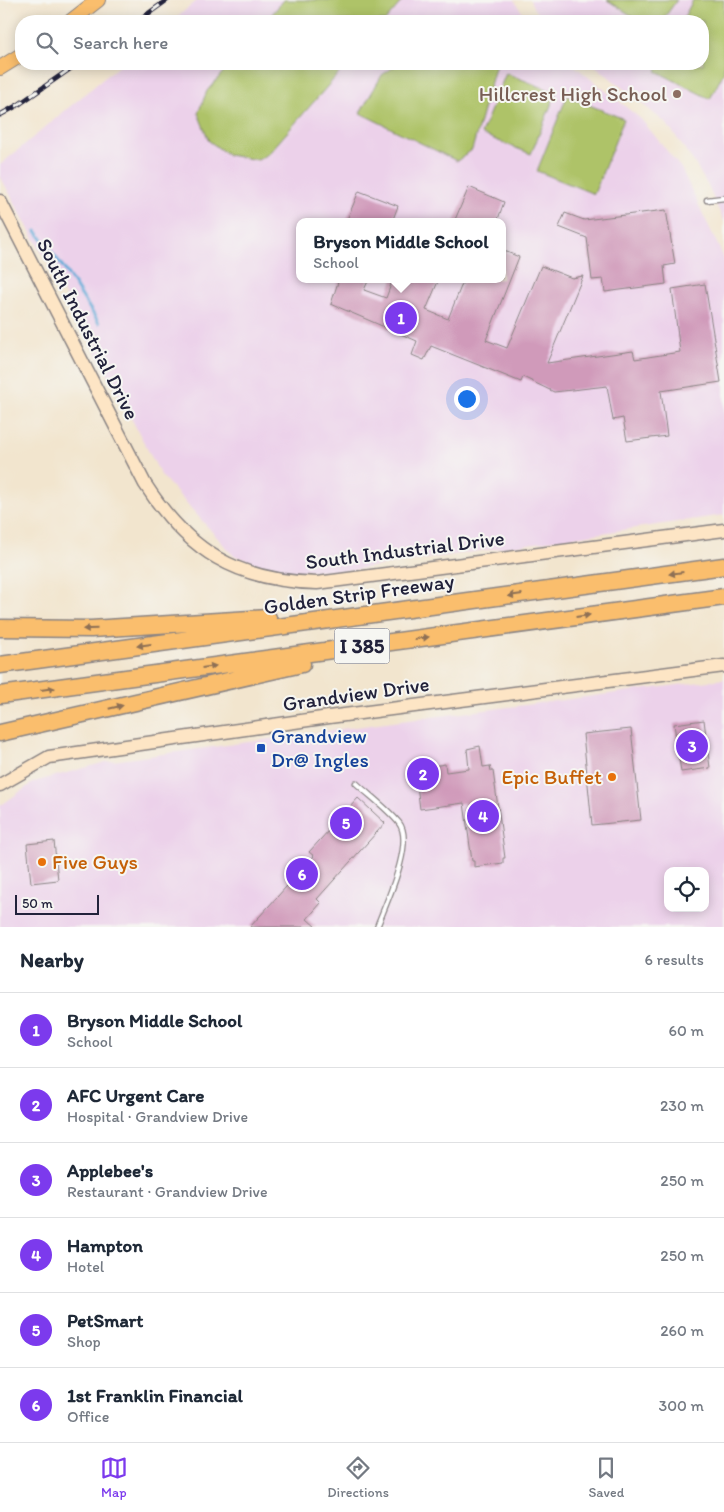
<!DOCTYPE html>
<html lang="en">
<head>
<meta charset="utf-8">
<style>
  body { margin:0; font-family:Itim,sans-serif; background:#f2f2f3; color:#1f2937 }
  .controls { position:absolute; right:15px; bottom:15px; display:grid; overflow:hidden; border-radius:10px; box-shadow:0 2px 12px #0003 }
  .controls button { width:45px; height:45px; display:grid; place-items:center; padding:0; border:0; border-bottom:1px solid #e0e1e3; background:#fff; color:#1f2937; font:25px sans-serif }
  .scale { position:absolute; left:15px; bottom:12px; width:84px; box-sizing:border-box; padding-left:5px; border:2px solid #22223b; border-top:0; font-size:14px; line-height:18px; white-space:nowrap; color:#22223b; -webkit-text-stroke:4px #f6f6f2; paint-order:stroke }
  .you { position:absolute; left:466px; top:398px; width:18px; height:18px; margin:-12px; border:4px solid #fff; border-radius:50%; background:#1a73e8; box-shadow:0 0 0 8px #1a73e833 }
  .badge { display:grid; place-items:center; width:32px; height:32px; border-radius:50%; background:#7c3aed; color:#fff; font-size:16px; font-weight:700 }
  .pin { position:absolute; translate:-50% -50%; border:2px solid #fff; box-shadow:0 1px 5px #0006 }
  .popup { position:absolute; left:296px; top:218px; width:210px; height:65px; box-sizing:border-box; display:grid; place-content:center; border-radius:10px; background:#fff; filter:drop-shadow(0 1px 4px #0005); font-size:16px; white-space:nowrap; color:#747a83 }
  .popup b { font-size:19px; color:#1f2937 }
  .popup::after { content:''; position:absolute; left:50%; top:100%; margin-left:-10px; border:10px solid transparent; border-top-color:#fff }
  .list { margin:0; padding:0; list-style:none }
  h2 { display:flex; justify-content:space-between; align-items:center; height:65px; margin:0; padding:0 20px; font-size:21px }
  h2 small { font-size:16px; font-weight:400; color:#747a83 }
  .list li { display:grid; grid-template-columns:32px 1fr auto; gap:15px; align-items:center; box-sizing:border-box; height:75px; padding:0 20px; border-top:1px solid #e0e1e3 }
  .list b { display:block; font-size:19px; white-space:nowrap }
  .list p { margin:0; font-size:16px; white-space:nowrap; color:#747a83 }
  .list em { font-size:16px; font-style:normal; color:#747a83 }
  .icon { flex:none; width:28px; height:28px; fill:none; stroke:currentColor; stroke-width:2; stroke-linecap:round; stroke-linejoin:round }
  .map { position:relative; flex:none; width:724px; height:927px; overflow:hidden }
  .search { position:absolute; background:#fff; box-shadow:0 2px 12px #0003; left:15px; right:15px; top:15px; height:55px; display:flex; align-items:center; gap:12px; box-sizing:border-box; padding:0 18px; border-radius:20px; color:#747a83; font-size:19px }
  .sheet { height:515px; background:#fff }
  nav { display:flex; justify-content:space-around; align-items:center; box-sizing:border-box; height:70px; border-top:1px solid #e0e1e3; background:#fff; font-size:14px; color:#747a83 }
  nav a { display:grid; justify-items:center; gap:2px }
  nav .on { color:#7c3aed }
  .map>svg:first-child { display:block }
</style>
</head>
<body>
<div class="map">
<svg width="724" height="927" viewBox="0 0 724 927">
  <rect width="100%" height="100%" fill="#f6f6f2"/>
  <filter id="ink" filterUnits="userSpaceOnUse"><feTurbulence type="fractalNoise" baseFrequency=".02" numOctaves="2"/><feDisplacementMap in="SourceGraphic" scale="10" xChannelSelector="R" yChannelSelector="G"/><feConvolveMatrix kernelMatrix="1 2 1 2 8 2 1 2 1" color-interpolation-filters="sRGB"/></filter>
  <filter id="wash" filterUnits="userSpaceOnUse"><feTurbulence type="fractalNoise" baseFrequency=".0096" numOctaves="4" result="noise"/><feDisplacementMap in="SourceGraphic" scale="20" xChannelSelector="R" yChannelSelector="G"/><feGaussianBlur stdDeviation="1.12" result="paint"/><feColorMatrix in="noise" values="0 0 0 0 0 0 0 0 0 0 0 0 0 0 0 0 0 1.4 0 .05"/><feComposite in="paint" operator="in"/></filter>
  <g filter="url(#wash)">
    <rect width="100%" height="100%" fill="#f2e5ce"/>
    <path fill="#ecd1ea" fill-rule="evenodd" d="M198,0H514L528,21H172Z
      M530,0H724V222L708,186L694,162L667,124L593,64H703V21H545L534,9Z
      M121,64H572L641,119L681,168L722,254L724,260V515L344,571L278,572L233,555L161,475L109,376L0,176V165ZM300,222H502V279H300Z
      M724,679V927H0V806L34,782L106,762L378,724ZM668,871H705V908H668Z"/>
    <path fill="#aec368" stroke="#687252" d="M284,0H403L385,21H266Z
      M607,0H677L662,21H640Z
      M693,0H724V72L710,99L656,71L660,64H703V21H682Z
      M230,64H347L269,153L258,160L228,155L209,141L198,113L207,91Z
      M398,64H496L472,150L457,161L360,113L382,75Z
      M506,73L556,93L531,154L481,134Z
      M567,96L624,119L594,194L537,171Z"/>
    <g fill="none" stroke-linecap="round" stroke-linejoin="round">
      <path stroke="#5eacd8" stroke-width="3" d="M36,231L63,267L99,323"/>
    </g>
    <g id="blocks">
      <path fill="#d09aba" d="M469,187L504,202L497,222H454Z
        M359,191L398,206L392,222H346Z
        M666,210L675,264L664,266L666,284L605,292L603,279L592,280L587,238L559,227L565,213L584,220Z
        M502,250L519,257L486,340L507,348L541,266L572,278L583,276L547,363L633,351L635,359L680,352L672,289L705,284L721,382L661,391L667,436L627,441L623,418L613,420L607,386L554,392L523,377L521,382L431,346L424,360L412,355L417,341L331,304L339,279H369L364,290L386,298L393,279H439L426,310L448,319L464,279H502Z
        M704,720L710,768L681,772L674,724Z
        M631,729L641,820L592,825L583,734Z
        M480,746L483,767L490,766L491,771H493L505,858H503V863L474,867V861H472L464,803L420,809L415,769L445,764L446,772L469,769L467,749Z
        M358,798L385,823L317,899L321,903L307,919L316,927H250L314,856L309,852L330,829L335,833L354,811L350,807Z
        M54,841L58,880L31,883L27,844Z"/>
    </g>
  </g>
  <g filter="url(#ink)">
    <use href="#blocks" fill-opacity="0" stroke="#8a8484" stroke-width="1"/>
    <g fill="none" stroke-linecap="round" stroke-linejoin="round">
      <g stroke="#8a8484" stroke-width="7">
        <path id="lane" d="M707,200L724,198
          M356,783C370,796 388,809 399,823C415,843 385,905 377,927"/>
      </g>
      <g stroke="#8a8484" stroke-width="15">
        <path id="secondary" d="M0,201L145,484C188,551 237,581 317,583L724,530
          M0,785L49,757L329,717L724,666"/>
      </g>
      <g stroke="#8a8484" stroke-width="16">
        <path id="primary" d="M71,21L98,0
          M0,68L21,55"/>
      </g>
      <g stroke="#8a8484" stroke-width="19">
        <path id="highway" d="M0,628L91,629L268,618
          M0,665L724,566
          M0,695L724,597
          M0,733L302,664"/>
      </g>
      <use href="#lane" stroke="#fff" stroke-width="4.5"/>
      <use href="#secondary" stroke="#fde5c5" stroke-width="12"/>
      <use href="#primary" stroke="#fabe6d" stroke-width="14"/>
      <use href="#highway" stroke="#fabe6d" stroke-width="16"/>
      <g stroke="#22223b" stroke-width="5">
        <path id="rail" d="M138,21L167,0
          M0,115L18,105L77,64"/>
      </g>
      <use href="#rail" stroke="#f6f6f2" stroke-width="3" stroke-dasharray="9" stroke-linecap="butt"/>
    </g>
    <defs><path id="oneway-solid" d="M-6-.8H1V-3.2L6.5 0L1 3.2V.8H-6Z" transform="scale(1.25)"/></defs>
    <g fill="#8e7054">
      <use href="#oneway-solid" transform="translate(676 573) rotate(172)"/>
      <use href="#oneway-solid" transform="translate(515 595) rotate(172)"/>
      <use href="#oneway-solid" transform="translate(583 616) rotate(-8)"/>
      <use href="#oneway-solid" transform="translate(90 629) rotate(179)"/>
      <use href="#oneway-solid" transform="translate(422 638) rotate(-8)"/>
      <use href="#oneway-solid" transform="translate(144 645) rotate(172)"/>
      <use href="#oneway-solid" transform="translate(209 667) rotate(-8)"/>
      <use href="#oneway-solid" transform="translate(48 689) rotate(-7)"/>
      <use href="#oneway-solid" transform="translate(116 707) rotate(-13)"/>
    </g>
  </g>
  <circle fill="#8d6e63" stroke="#f6f6f2" stroke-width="2" cx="677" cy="94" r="5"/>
  <rect fill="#1a4fb4" stroke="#f6f6f2" stroke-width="2" x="256" y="743" width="10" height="10" rx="2.5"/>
  <g fill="#e8710a" stroke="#f6f6f2" stroke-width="2">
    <circle cx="612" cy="777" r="5"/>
    <circle cx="42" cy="862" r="5"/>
  </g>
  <g text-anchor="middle" stroke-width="4" stroke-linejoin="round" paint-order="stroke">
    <rect fill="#f6f6f2" stroke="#626272" stroke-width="1" x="334.5" y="628.5" width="55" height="35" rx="4"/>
    <g font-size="20" font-weight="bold" fill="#22223b">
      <text x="362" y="653">I 385</text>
    </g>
    <g font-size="21" fill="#785e54" stroke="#f6f6f2" text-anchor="end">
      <text x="667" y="101">Hillcrest High School</text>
    </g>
    <g font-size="21" fill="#22223b" stroke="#f6f6f2">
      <text transform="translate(88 329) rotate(63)" y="7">South Industrial Drive</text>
      <text transform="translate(405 550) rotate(-7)" y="7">South Industrial Drive</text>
      <text transform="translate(359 594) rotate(-8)" y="7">Golden Strip Freeway</text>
      <text transform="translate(356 694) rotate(-8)" y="7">Grandview Drive</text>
    </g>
    <g font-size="21" fill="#164399" stroke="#f6f6f2" text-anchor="start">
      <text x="271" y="743">Grandview<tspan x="271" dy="24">Dr@ Ingles</tspan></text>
    </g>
    <g font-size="21" fill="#c56008" stroke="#f6f6f2" text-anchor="end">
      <text x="602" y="784">Epic Buffet</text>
      <text x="52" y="869" text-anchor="start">Five Guys</text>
    </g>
  </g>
</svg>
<div class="controls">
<button><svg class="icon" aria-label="locate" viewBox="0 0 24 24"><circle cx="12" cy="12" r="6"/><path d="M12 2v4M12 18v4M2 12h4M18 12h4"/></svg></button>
</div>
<div class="scale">50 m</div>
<div class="you"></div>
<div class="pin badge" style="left:401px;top:318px">1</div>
<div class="popup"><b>Bryson Middle School</b>School</div>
<div class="pin badge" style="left:423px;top:774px">2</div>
<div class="pin badge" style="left:692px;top:746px">3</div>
<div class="pin badge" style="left:483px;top:816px">4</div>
<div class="pin badge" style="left:346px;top:823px">5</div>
<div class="pin badge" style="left:302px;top:874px">6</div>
<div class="search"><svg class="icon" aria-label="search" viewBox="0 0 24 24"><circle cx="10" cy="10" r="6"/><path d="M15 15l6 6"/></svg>Search here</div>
</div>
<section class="sheet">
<h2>Nearby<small>6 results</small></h2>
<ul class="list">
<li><span class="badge">1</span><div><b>Bryson Middle School</b><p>School</p></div><em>60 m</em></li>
<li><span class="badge">2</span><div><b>AFC Urgent Care</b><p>Hospital · Grandview Drive</p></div><em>230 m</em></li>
<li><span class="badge">3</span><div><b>Applebee's</b><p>Restaurant · Grandview Drive</p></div><em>250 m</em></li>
<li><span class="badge">4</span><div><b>Hampton</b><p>Hotel</p></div><em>250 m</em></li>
<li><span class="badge">5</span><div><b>PetSmart</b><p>Shop</p></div><em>260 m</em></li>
<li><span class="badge">6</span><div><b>1st Franklin Financial</b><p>Office</p></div><em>300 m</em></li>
</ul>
</section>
<nav>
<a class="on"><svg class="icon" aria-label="map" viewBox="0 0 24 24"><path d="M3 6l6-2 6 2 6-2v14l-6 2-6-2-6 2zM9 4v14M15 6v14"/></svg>Map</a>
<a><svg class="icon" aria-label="directions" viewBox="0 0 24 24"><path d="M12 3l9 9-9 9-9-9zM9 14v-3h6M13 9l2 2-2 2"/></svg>Directions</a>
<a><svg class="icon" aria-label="saved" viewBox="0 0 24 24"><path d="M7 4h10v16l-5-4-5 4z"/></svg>Saved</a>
</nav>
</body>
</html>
